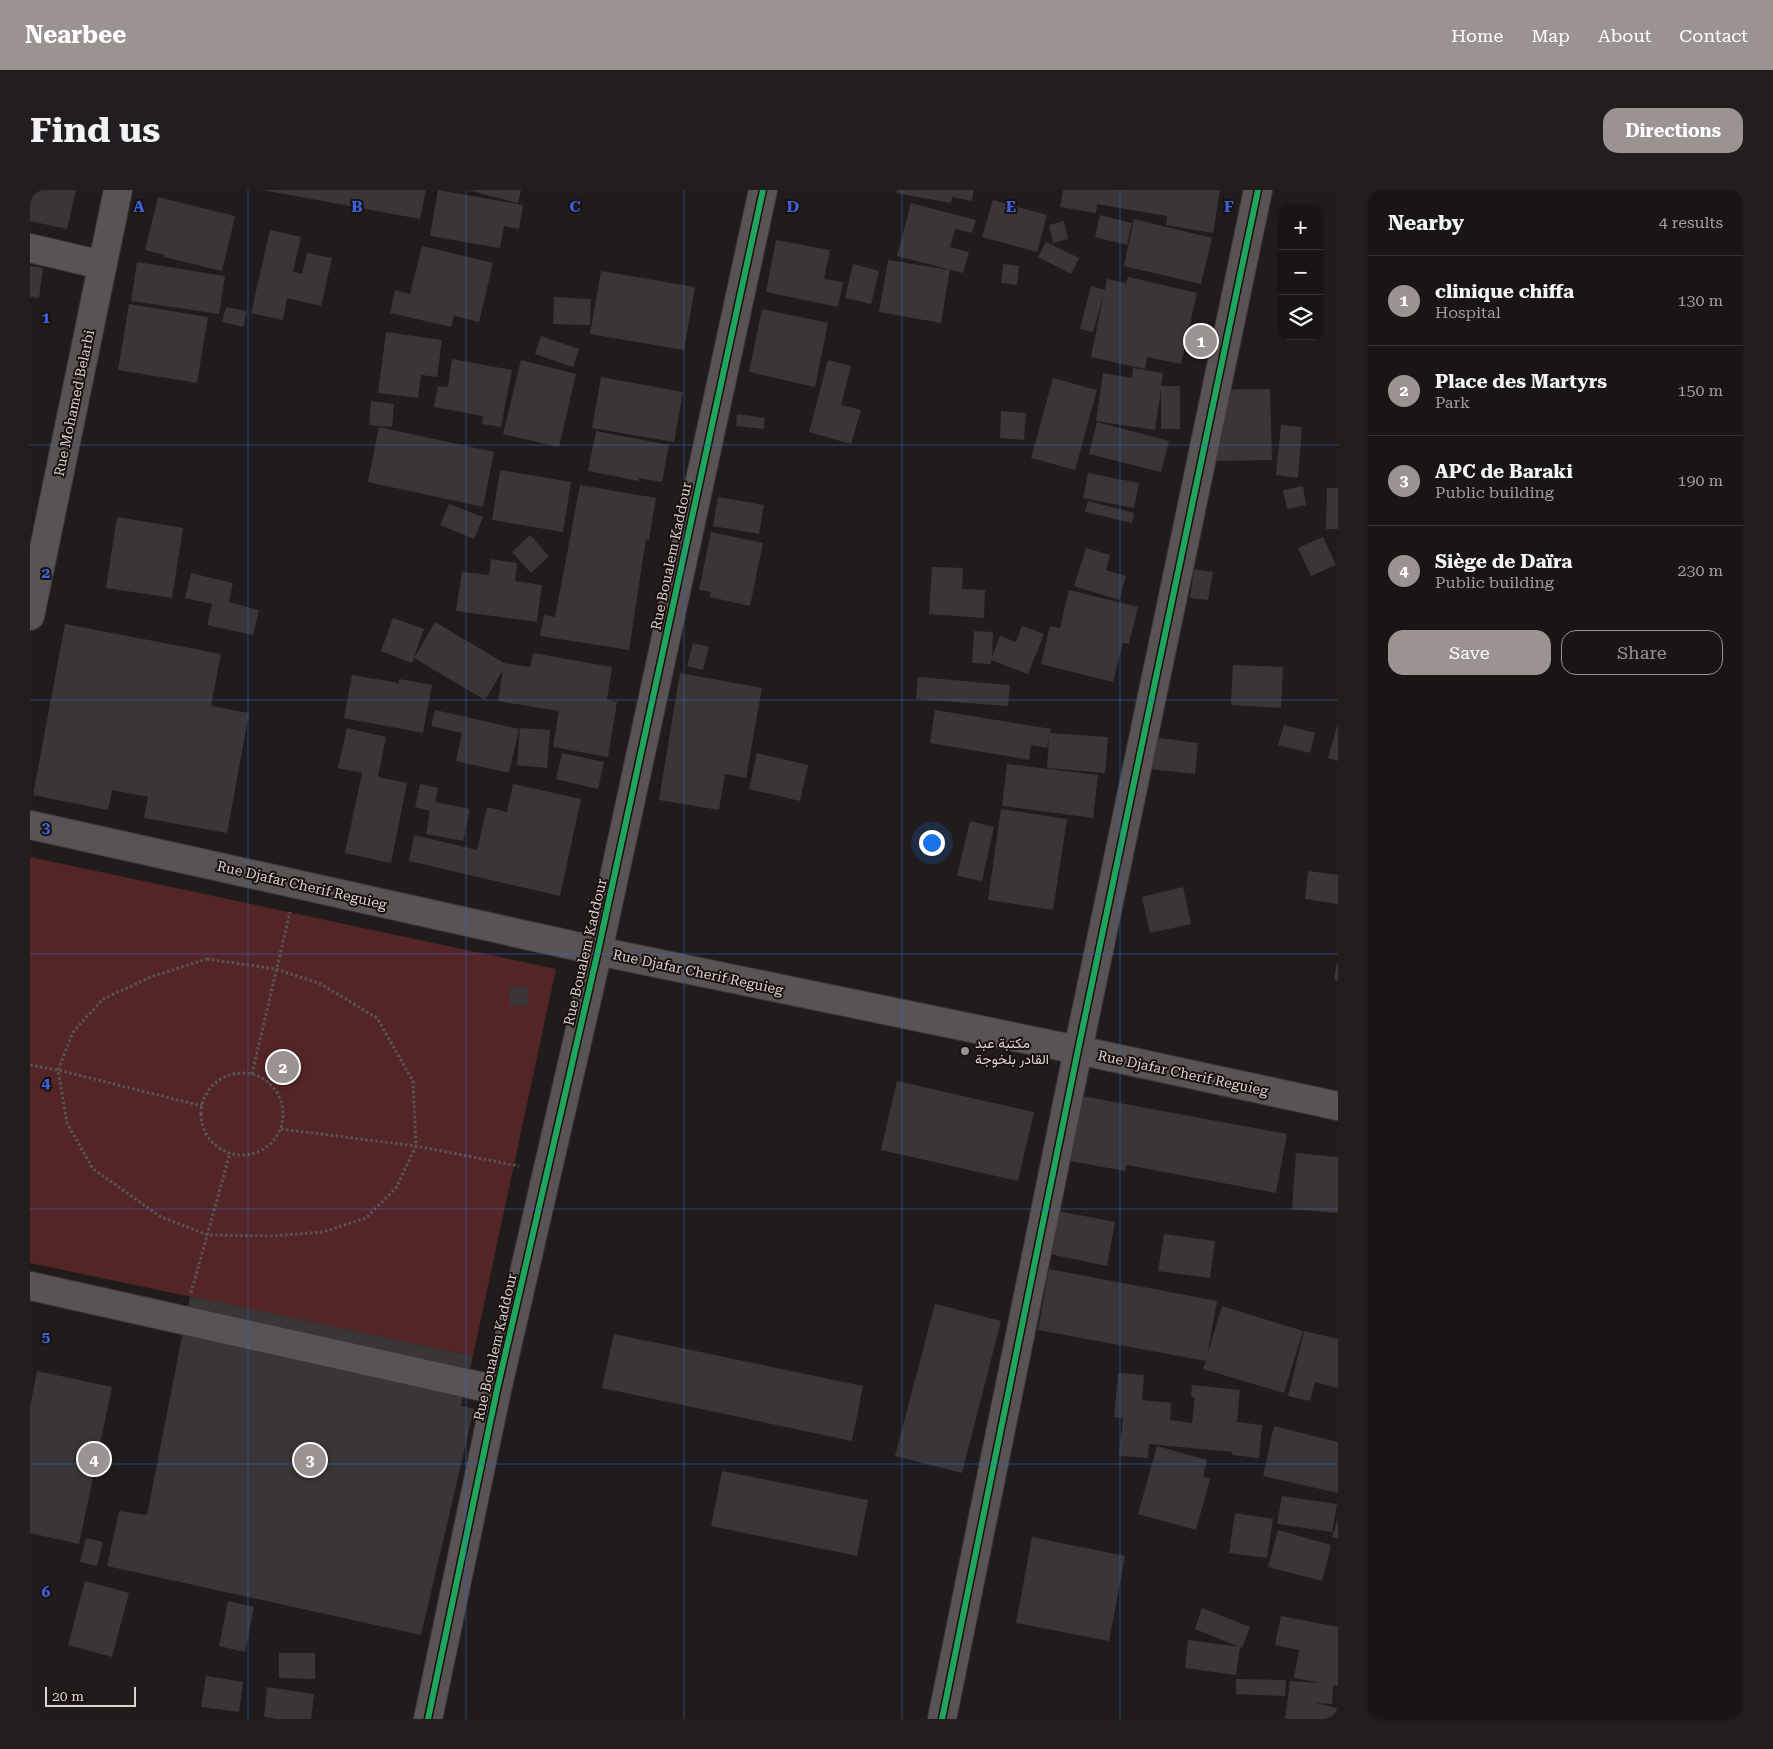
<!DOCTYPE html>
<html lang="en">
<head>
<meta charset="utf-8">
<style>
  body { margin:0; font-family:"Roboto Serif",Vazirmatn,serif; background:#221e1e; color:#f1f3f6 }
  .controls { position:absolute; right:15px; top:15px; display:grid; overflow:hidden; border-radius:10px; box-shadow:0 1px 4px #0004 }
  .controls button { width:45px; height:45px; display:grid; place-items:center; padding:0; border:0; border-bottom:1px solid #373434; background:#191515; color:#f1f3f6; font:25px sans-serif }
  .scale { position:absolute; left:15px; bottom:12px; width:91px; box-sizing:border-box; padding-left:5px; border:2px solid #dbd3d2; border-top:0; font-size:14px; line-height:18px; white-space:nowrap; color:#dbd3d2; -webkit-text-stroke:4px #1a1010; paint-order:stroke }
  .you { position:absolute; left:901px; top:652px; width:18px; height:18px; margin:-12px; border:4px solid #fff; border-radius:50%; background:#1a73e8; box-shadow:0 0 0 8px #1a73e833 }
  .badge { display:grid; place-items:center; width:32px; height:32px; border-radius:50%; background:#9a9392; color:#fff; font-size:16px; font-weight:700 }
  .pin { position:absolute; translate:-50% -50%; border:2px solid #fff; box-shadow:0 1px 5px #0006 }
  .list { margin:0; padding:0; list-style:none }
  h2 { display:flex; justify-content:space-between; align-items:center; height:65px; margin:0; padding:0 20px; font-size:21px }
  h2 small { font-size:16px; font-weight:400; color:#9f9fa0 }
  .list li { display:grid; grid-template-columns:32px 1fr auto; gap:15px; align-items:center; box-sizing:border-box; height:90px; padding:0 20px; border-top:1px solid #373434 }
  .list b { display:block; font-size:19px; white-space:nowrap }
  .list p { margin:0; font-size:16px; white-space:nowrap; color:#9f9fa0 }
  .list em { font-size:16px; font-style:normal; color:#9f9fa0 }
  .actions { display:flex; gap:10px; padding:15px 20px }
  .actions a { flex:1; padding:11px 0; border:1px solid #9a9392; border-radius:15px; text-align:center; font-size:18px; color:#9a9392 }
  .actions .main { background:#9a9392; color:#fff }
  .icon { flex:none; width:28px; height:28px; fill:none; stroke:currentColor; stroke-width:2; stroke-linecap:round; stroke-linejoin:round }
  .map { position:relative; flex:none; width:1308px; height:1529px; overflow:hidden; border-radius:15px }
  header { display:flex; align-items:center; gap:30px; box-sizing:border-box; height:70px; padding:0 25px; background:#9a9392; color:#fff }
  header strong { font-size:24px }
  nav { display:flex; gap:28px; margin-inline-start:auto; font-size:18px }
  .intro { display:flex; align-items:center; justify-content:space-between; box-sizing:border-box; height:120px; padding:0 30px }
  h1 { margin:0; font-size:35px }
  .button { padding:12px 22px; border-radius:15px; background:#9a9392; color:#fff; font-size:18px; font-weight:700 }
  main { display:flex; gap:30px; padding:0 30px }
  aside { flex:1; background:#191515; border-radius:15px; box-shadow:0 1px 4px #0004 }
  .map>svg:first-child { display:block }
</style>
</head>
<body>
<header>
<strong>Nearbee</strong>
<nav><a>Home</a><a>Map</a><a>About</a><a>Contact</a></nav>
</header>
<div class="intro"><h1>Find us</h1><a class="button">Directions</a></div>
<main>
<div class="map">
<svg width="1308" height="1529" viewBox="0 0 1308 1529">
  <rect width="100%" height="100%" fill="#211c1c"/>
  <path fill="#542526" d="M0,667L526,779L443,1166L0,1073Z"/>
  <path fill="#3b3636" d="M0,0H46L37,39L0,31Z
    M233,0H396L390,29Z
    M408,0L493,15L489,39L474,36L470,58L400,46Z
    M438,0H491L488,13Z
    M867,0H944L942,11L922,7L921,13L866,3Z
    M1033,0H1190L1183,43L1136,35L1137,26L1067,14L1066,23L1030,17Z
    M128,7L205,26L192,81L134,67L135,65L115,60Z
    M963,10L1017,25L1007,62L952,47Z
    M881,13L946,30L942,43L925,39L920,57L939,62L933,83L867,66Z
    M1070,25L1102,33L1097,55L1065,47Z
    M1104,29L1182,48L1171,94L1094,76Z
    M1034,31L1038,49L1023,53L1019,35Z
    M240,40L271,47L263,82L272,84L277,63L302,68L291,116L257,108L253,130L221,123Z
    M746,50L800,60L794,89L813,92L808,117L736,102Z
    M1016,52L1049,68L1041,84L1008,67Z
    M392,56L463,73L449,132L424,126L421,137L360,123L365,100L380,104Z
    M858,70L920,80L911,133L849,122Z
    M107,72L195,86L189,124L101,111Z
    M823,74L849,81L841,114L815,108Z
    M973,74L989,76L987,95L971,93Z
    M0,76L13,78L9,108L0,107Z
    M571,81L665,97L654,160L560,144Z
    M1098,87L1167,103L1151,174L1117,167L1115,179L1061,167L1074,103L1063,142L1050,139L1061,96L1075,100L1077,89L1096,93Z
    M524,107L561,109L560,135L523,134Z
    M99,114L178,127L167,193L88,180Z
    M196,117L217,121L213,137L192,132Z
    M732,119L798,133L785,197L719,182Z
    M356,142L412,150L407,187L391,185L388,208L348,203Z
    M511,146L549,159L543,177L505,164Z
    M422,169L482,180L471,237L452,234L453,226L404,217L408,196L418,197Z
    M491,170L546,184L529,257L473,244Z
    M798,170L821,176L811,215L831,220L821,254L779,242Z
    M1103,178L1133,183L1131,196H1150V239H1131V199L1125,240L1066,231L1073,183L1102,188Z
    M571,187L653,202L644,252L562,238Z
    M1023,188L1067,200L1045,280L1001,268Z
    M1240,199L1242,270L1181,271L1179,200Z
    M341,211L364,214L362,237L339,235Z
    M971,221L996,223L994,250L970,248Z
    M707,224L735,228L734,239L706,236Z
    M1067,232L1139,251L1131,282L1059,264Z
    M1251,235L1272,237L1268,288L1246,285Z
    M349,237L464,262L453,317L338,292Z
    M566,241L639,255L632,292L609,288V291L558,281Z
    M470,280L541,292L533,342L462,330Z
    M1058,283L1109,293L1104,318L1053,308Z
    M550,295L626,308L619,350L616,349L599,460L510,446L514,425L525,427Z
    M1273,296L1276,315L1257,319L1253,300Z
    M1297,298H1308V339H1296Z
    M688,307L734,315L729,344L683,336Z
    M1058,311L1104,323L1102,333L1055,322Z
    M419,314L453,327L444,349L410,335Z
    M87,327L153,338L142,408L76,398Z
    M681,342L733,353L720,416L680,407L681,402L669,400Z
    M500,345L519,366L501,383L482,362Z
    M1293,347L1306,375L1281,386L1268,358Z
    M1056,358L1080,365L1076,380L1096,386L1089,410L1044,396Z
    M461,369L487,373L485,391L512,395L507,432L426,421L432,382L459,385Z
    M902,377L933,378L932,399L955,400L954,428L899,424Z
    M1164,379L1183,382L1178,410L1160,408Z
    M161,383L203,393L199,412L229,420L223,445L177,435L182,414L155,408Z
    M1039,400L1108,417L1099,454L1093,453L1083,492L1011,474L1020,436L1030,438Z
    M363,428L394,439L382,473L351,461Z
    M405,432L474,473L500,477L503,463L582,477L577,510L587,512L578,567L523,557L529,521L468,511L473,480L455,510L384,468Z
    M35,434L191,464L181,516L219,523L197,643L114,628L118,607L82,600L78,620L3,605Z
    M992,436L1014,444L998,484L961,470V474L942,473L944,441L963,442L962,467L970,446L986,452Z
    M663,453L679,457L673,480L657,476Z
    M1203,475L1253,477L1251,518L1201,515Z
    M650,483L732,498L716,588L695,584L689,620L629,610Z
    M322,485L369,493V489L402,495L393,543L314,528Z
    M888,487L980,495L978,516L886,509Z
    M405,520L489,539L479,583L426,571L432,543L401,536Z
    M905,520L1021,539L1020,543L1078,547L1075,583L1017,578L1019,548L1017,558L1001,555L999,570L900,553Z
    M1308,533V571L1298,568Z
    M1254,535L1285,543L1280,563L1248,555Z
    M317,538L356,547L348,587L377,593L361,673L315,663L332,583L308,578Z
    M490,538L520,540L517,578L487,575Z
    M1115,546L1168,553L1165,584L1111,578Z
    M532,563L574,572L568,599L526,589Z
    M727,563L778,575L770,611L719,599Z
    M977,574L1068,585L1063,628L972,616Z
    M390,594L408,598L405,612L440,619L433,651L396,644L400,621L385,617Z
    M483,594L551,609L530,706L379,671L384,645L447,660L457,617L477,622Z
    M971,619L1037,629L1023,720L958,710Z
    M940,631L964,637L952,691L927,686Z
    M1278,681L1308,685V714L1275,709Z
    M1153,697L1161,734L1120,743L1112,707Z
    M1307,772H1308V791L1304,790Z
    M480,797H498V816H480Z
    M867,891L1004,922L988,991L851,960Z
    M1041,904L1257,944L1246,1003L1097,975L1095,981L1029,969Z
    M1266,963L1308,967V1023L1262,1019Z
    M1018,1019L1085,1032L1077,1076L1010,1062Z
    M1134,1044L1185,1051L1180,1088L1128,1081Z
    M1019,1079L1187,1111L1177,1166L1192,1116L1273,1141L1254,1203L1173,1179L1176,1171L1008,1140Z
    M160,1106L443,1166L431,1216L444,1219L391,1445L77,1376L89,1321L117,1325Z
    M905,1114L971,1131L932,1283L865,1266Z
    M1274,1141L1308,1149V1198L1285,1192L1280,1211L1258,1206Z
    M584,1144L833,1196L822,1251L572,1198Z
    M7,1181L82,1197L49,1354L0,1343V1217Z
    M1088,1183L1114,1185L1112,1210L1141,1213L1140,1230L1162,1233L1165,1207H1161L1162,1195L1210,1200L1207,1232L1232,1235L1229,1268L1202,1265V1262L1119,1254L1118,1268L1089,1266L1093,1228L1084,1227Z
    M1244,1236L1308,1252V1303L1233,1286Z
    M1127,1256L1177,1270L1173,1287L1180,1289L1166,1340L1108,1324Z
    M692,1281L838,1310L827,1366L681,1336Z
    M1252,1306L1307,1314L1302,1342L1247,1334Z
    M1205,1323L1243,1329L1237,1368L1199,1363Z
    M1308,1328V1349L1302,1347Z
    M1248,1340L1301,1355L1292,1391L1238,1377Z
    M1002,1347L1095,1366L1079,1451L986,1433Z
    M56,1348L73,1352L67,1376L50,1372Z
    M55,1391L99,1403L82,1467L38,1455Z
    M198,1411L224,1417L215,1462L189,1456Z
    M1172,1418L1220,1437L1212,1458L1165,1439Z
    M1251,1426L1308,1437V1496L1303,1495L1302,1514L1285,1513L1308,1518V1529H1255L1260,1491L1293,1493L1264,1488L1269,1460L1245,1455Z
    M1158,1450L1210,1457L1206,1485L1155,1478Z
    M249,1463H285V1489L249,1488Z
    M176,1486L213,1492L209,1522L171,1517Z
    M1206,1489L1256,1490L1255,1506L1206,1504Z
    M237,1497L284,1504L281,1529H247L234,1527Z"/>
  <g fill="none" stroke-linecap="round" stroke-linejoin="round">
    <g stroke="#3c3838" stroke-width="30">
      <path id="minor" d="M0,58L72,75
        M0,426L88,0
        M0,635L568,761L1048,860L1308,916
        M0,1096L467,1200
        M398,1529L467,1200L568,761L733,0
        M912,1529L1048,860L1228,0"/>
    </g>
    <path stroke="#595555" stroke-width="3" stroke-dasharray="2.5 2.5" stroke-linecap="butt" d="M177,769L246,779L291,794L347,828L383,891L386,956L366,998L336,1028L293,1042L241,1046L178,1045L131,1027L63,979L37,933L28,880L43,842L73,809L123,786Z
      M0,875L28,880L172,916
      M171 924a41 41 0 1 1 82 0a41 41 0 1 1-82 0Z
      M222,884L260,722
      M251,939L386,956L489,976
      M161,1103L200,963"/>
    <use href="#minor" stroke="#585454" stroke-width="28"/>
    <g stroke="#1a1010" stroke-width="9">
      <path id="cycleway" d="M398,1529L467,1200L568,761L733,0
        M912,1529L1048,860L1228,0"/>
    </g>
    <use href="#cycleway" stroke="#20a55d" stroke-width="6"/>
  </g>
  <path fill="none" stroke="#3a62d7" stroke-width="1" stroke-opacity="0.55" d="M218,0V1529M436,0V1529M654,0V1529M872,0V1529M1090,0V1529M0,255H1308M0,510H1308M0,764H1308M0,1019H1308M0,1274H1308"/>
  <circle fill="#9a9392" stroke="#1a1010" stroke-width="2" cx="935" cy="861" r="5"/>
  <g text-anchor="middle" stroke-width="4" stroke-linejoin="round" paint-order="stroke">
    <g font-size="14" fill="#dbd3d2" stroke="#1a1010">
      <text transform="translate(44 213) rotate(-78)" y="5">Rue Mohamed Belarbi</text>
      <text transform="translate(641 366) rotate(-78)" y="5">Rue Boualem Kaddour</text>
      <text transform="translate(272 695) rotate(13)" y="5">Rue Djafar Cherif Reguieg</text>
      <text transform="translate(555 762) rotate(-77)" y="5">Rue Boualem Kaddour</text>
      <text transform="translate(668 782) rotate(12)" y="5">Rue Djafar Cherif Reguieg</text>
      <text transform="translate(1153 883) rotate(12)" y="5">Rue Djafar Cherif Reguieg</text>
      <text transform="translate(465 1157) rotate(-77)" y="5">Rue Boualem Kaddour</text>
    </g>
    <g font-size="14" fill="#dbd3d2" stroke="#1a1010" text-anchor="start">
      <text x="945" y="858">مكتبة عبد<tspan x="945" dy="16">القادر بلخوجة</tspan></text>
    </g>
  </g>
  <g font-size="16" text-anchor="middle" font-weight="bold" fill="#3a62d7" stroke="#1a1010" stroke-width="4" stroke-linejoin="round" paint-order="stroke">
    <text x="109" y="22">A</text>
    <text x="327" y="22">B</text>
    <text x="545" y="22">C</text>
    <text x="763" y="22">D</text>
    <text x="981" y="22">E</text>
    <text x="1199" y="22">F</text>
    <text x="16" y="133">1</text>
    <text x="16" y="388">2</text>
    <text x="16" y="643">3</text>
    <text x="16" y="898">4</text>
    <text x="16" y="1152">5</text>
    <text x="16" y="1407">6</text>
  </g>
</svg>
<div class="controls">
<button>+</button>
<button>−</button>
<button><svg class="icon" aria-label="layers" viewBox="0 0 24 24"><path d="M12 4l9 5-9 5-9-5zM3 14l9 5 9-5"/></svg></button>
</div>
<div class="scale">20 m</div>
<div class="you"></div>
<div class="pin badge" style="left:1171px;top:151px">1</div>
<div class="pin badge" style="left:253px;top:877px">2</div>
<div class="pin badge" style="left:280px;top:1270px">3</div>
<div class="pin badge" style="left:64px;top:1269px">4</div>
</div>
<aside>
<h2>Nearby<small>4 results</small></h2>
<ul class="list">
<li><span class="badge">1</span><div><b>clinique chiffa</b><p>Hospital</p></div><em>130 m</em></li>
<li><span class="badge">2</span><div><b>Place des Martyrs</b><p>Park</p></div><em>150 m</em></li>
<li><span class="badge">3</span><div><b>APC de Baraki</b><p>Public building</p></div><em>190 m</em></li>
<li><span class="badge">4</span><div><b>Siège de Daïra</b><p>Public building</p></div><em>230 m</em></li>
</ul>
<div class="actions"><a class="main">Save</a><a>Share</a></div>
</aside>
</main>
</body>
</html>
